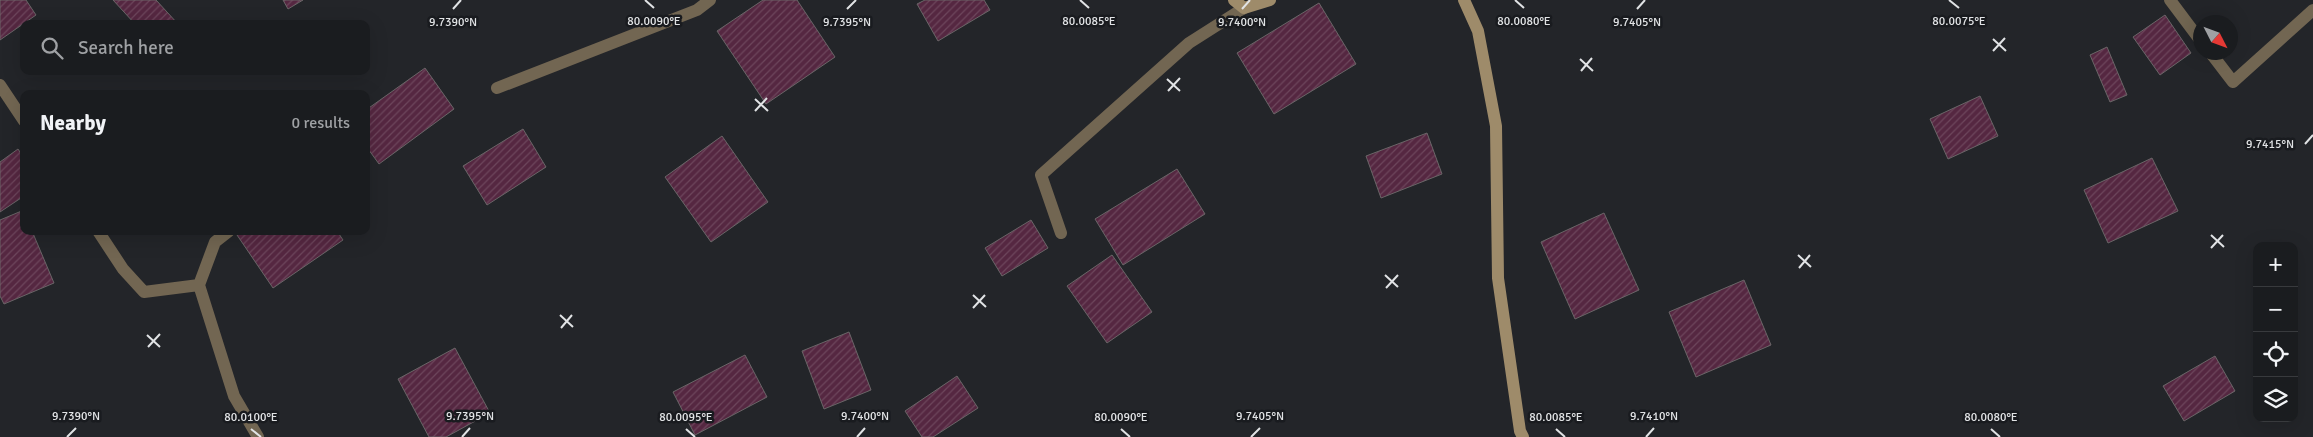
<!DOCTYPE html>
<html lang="en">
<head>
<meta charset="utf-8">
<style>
  body { margin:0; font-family:Signika,sans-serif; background:#232528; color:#f1f3f6 }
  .controls { position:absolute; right:15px; bottom:15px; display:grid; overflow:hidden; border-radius:10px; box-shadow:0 5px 20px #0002 }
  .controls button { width:45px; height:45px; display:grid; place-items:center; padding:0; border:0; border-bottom:1px solid #383a3d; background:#1a1c1f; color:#f1f3f6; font:25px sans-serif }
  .compass { position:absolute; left:2193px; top:15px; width:45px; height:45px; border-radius:50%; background:#1a1c1f; box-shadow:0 5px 20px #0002; rotate:132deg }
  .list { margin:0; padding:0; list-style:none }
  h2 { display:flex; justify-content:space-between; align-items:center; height:65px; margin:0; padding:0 20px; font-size:21px }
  h2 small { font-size:16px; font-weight:400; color:#9fa1a4 }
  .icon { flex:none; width:28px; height:28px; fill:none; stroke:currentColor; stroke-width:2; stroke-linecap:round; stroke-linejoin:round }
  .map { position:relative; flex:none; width:2313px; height:437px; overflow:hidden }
  .search { position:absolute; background:#1a1c1f; box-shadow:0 5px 20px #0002; left:20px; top:20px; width:350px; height:55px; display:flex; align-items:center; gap:12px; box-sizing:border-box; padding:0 18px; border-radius:10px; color:#9fa1a4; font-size:19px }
  .panel { position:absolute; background:#1a1c1f; box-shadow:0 5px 20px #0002; left:20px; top:90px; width:350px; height:145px; border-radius:10px }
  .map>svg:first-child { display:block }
</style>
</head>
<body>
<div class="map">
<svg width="2313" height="437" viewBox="0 0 2313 437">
  <defs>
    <pattern id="building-hatch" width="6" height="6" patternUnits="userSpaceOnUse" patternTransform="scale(1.25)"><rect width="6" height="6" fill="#552741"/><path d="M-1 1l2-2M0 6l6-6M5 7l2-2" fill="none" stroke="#6d465c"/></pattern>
  </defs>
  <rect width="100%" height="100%" fill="#232529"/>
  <path fill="url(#building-hatch)" stroke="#6a6567" d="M0,0H26L36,15L0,40Z
    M113,0H156L178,24H135Z
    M283,0H303L288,9Z
    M763,0H797L835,57L766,104L717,31Z
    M925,0H984L990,10L938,41L917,4Z
    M1319,3L1356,64L1274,114L1237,53Z
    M2165,15L2191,53L2160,75L2133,37Z
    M2107,47L2127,95L2110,102L2090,55Z
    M425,68L454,109L379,164L366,146V110Z
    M1980,96L1998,136L1948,159L1930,119Z
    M523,129L546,167L487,205L463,166Z
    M1427,133L1442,174L1381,198L1366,156Z
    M722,136L768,202L711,242L665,177Z
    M18,149L24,158V196L0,212V162Z
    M2152,158L2178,211L2108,243L2084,190Z
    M1177,169L1205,214L1123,265L1095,219Z
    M24,210V231H32L54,283L4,304L0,296V220Z
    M1604,213L1639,290L1575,319L1541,242Z
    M1031,220L1048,248L1002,276L985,248Z
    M242,231H337L343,240L273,288L237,235Z
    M1112,255L1152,312L1107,343L1067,286Z
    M1744,280L1771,345L1696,377L1669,312Z
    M849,332L871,390L824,409L802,351Z
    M455,348L490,413L446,437H429L398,379Z
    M745,355L767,397L695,435L673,392Z
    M2215,356L2235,391L2184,421L2163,386Z
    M957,376L978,408L933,437H922L905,411Z"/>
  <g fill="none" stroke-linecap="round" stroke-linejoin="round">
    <path stroke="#726652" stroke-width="12" d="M2170,0L2200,40
      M2210,52L2233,82L2313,10
      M0,85L24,121
      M497,88L697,10L710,0
      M98,231L123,269L144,292L199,285L215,242L229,231
      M1061,233L1041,175L1189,43L1244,8
      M199,285L234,396L258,437"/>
    <path stroke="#9e8b6a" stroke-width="12" d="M1234,0L1244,8L1270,0
      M1464,0L1478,31L1496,126L1498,278L1520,431L1523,437"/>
  </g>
  <path fill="none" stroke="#e1e3e5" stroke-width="2" d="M645,0L654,8M1080,0L1089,8M1515,0L1524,8M1949,0L1959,8M453,9L461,0M847,9L856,0M1242,9L1250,0M1637,9L1645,0M1993,39L2006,51M1993,51L2005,38M1580,59L1593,71M1581,71L1592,58M1167,79L1180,91M1168,91L1180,78M755,99L768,111M755,111L767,98M2305,144L2313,135M2211,235L2224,247M2211,248L2223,235M1798,255L1811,267M1799,268L1810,255M1385,275L1398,287M1386,288L1398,275M973,295L986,307M973,308L985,295M560,315L573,327M561,328L572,315M147,335L160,347M148,347L160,334M251,429L261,437M686,429L695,437M1121,429L1130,437M1556,429L1565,437M1991,429L2000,437M67,437L76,428M462,437L470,428M857,437L865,428M1251,437L1260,428M1646,437L1654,428"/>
  <g font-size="12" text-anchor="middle" fill="#e1e3e5" stroke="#191b1f" stroke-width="5" stroke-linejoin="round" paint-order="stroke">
    <text x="654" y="25">80.0090°E</text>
    <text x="1089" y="25">80.0085°E</text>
    <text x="1524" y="25">80.0080°E</text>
    <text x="1959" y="25">80.0075°E</text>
    <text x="453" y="26">9.7390°N</text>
    <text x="1242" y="26">9.7400°N</text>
    <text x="1637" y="26">9.7405°N</text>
    <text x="847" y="26">9.7395°N</text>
    <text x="2270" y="148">9.7415°N</text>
    <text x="76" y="420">9.7390°N</text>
    <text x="470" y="420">9.7395°N</text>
    <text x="865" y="420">9.7400°N</text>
    <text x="1260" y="420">9.7405°N</text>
    <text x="1654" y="420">9.7410°N</text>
    <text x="251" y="421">80.0100°E</text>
    <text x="686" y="421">80.0095°E</text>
    <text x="1121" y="421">80.0090°E</text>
    <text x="1556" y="421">80.0085°E</text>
    <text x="1991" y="421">80.0080°E</text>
  </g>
</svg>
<div class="controls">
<button>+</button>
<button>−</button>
<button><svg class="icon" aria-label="locate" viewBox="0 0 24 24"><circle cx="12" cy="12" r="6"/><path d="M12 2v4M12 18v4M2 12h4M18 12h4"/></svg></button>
<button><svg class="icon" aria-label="layers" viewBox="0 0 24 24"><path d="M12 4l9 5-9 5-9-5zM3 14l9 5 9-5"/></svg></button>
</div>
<svg class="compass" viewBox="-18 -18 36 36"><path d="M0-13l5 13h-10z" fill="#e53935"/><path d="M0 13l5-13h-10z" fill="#9fa1a4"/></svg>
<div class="search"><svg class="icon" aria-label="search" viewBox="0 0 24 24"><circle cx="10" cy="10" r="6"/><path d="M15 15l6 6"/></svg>Search here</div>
<section class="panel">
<h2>Nearby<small>0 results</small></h2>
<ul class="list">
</ul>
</section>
</div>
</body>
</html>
